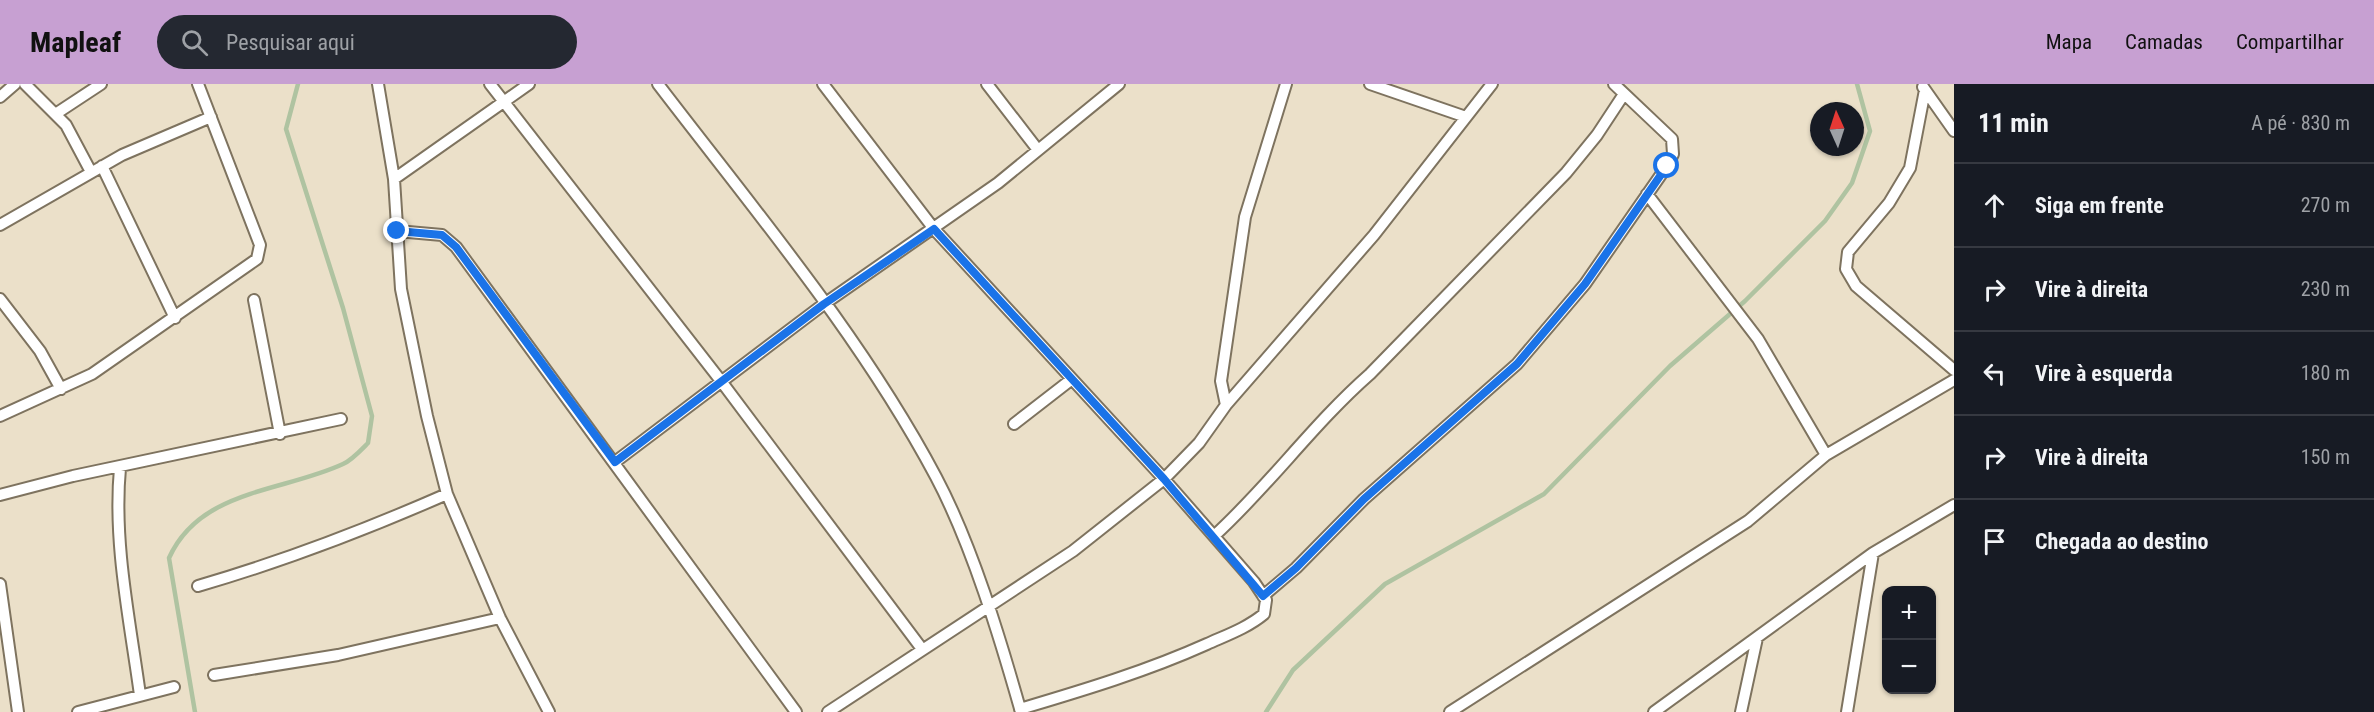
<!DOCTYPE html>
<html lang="pt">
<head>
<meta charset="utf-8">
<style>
  body { margin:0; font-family:"Roboto Condensed",sans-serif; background:#242831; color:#f1f3f6 }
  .controls { position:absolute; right:18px; bottom:18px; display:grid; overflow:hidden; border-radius:12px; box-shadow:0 2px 4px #0004 }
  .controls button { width:54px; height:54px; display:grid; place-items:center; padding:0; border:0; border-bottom:2px solid #363941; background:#171b24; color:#f1f3f6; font:30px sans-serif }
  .compass { position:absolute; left:1810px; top:18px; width:54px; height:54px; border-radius:50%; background:#171b24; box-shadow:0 2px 4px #0004; rotate:357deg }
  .stop { position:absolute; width:18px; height:18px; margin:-14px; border:4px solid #1a73e8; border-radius:50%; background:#fff }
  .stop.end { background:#1a73e8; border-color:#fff; box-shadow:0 2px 6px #0008 }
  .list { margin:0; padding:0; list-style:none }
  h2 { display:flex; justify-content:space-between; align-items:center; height:78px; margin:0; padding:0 24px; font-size:26px }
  h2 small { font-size:20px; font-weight:400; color:#9ea1a6 }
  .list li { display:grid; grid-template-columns:39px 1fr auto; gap:18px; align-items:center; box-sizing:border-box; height:84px; padding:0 24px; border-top:2px solid #363941 }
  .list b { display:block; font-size:22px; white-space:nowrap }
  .list em { font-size:20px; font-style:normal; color:#9ea1a6 }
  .icon { flex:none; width:33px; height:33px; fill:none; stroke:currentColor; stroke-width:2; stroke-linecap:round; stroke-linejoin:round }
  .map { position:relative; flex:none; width:1954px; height:628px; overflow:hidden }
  header { display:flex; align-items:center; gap:36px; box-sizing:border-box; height:84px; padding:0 30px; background:#c7a0d2; color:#111 }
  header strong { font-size:28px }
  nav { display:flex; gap:33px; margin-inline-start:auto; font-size:21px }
  .search { width:420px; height:54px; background:#242831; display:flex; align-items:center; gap:15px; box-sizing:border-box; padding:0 21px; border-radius:33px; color:#9ea1a6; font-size:22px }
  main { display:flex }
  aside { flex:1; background:#171b24 }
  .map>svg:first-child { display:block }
</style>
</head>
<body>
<header>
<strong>Mapleaf</strong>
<div class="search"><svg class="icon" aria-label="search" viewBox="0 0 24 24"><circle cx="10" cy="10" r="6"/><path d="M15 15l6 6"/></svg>Pesquisar aqui</div>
<nav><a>Mapa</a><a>Camadas</a><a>Compartilhar</a></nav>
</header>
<main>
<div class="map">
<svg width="1954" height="628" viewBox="0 0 1954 628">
  <rect width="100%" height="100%" fill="#ebe0c9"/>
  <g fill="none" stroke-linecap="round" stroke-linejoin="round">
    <path stroke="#afc3a1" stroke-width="4.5" d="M195,628L169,474C200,405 283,408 343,380C352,376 361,366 368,359L372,332L343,224L286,45L298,0
      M1266,628L1293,586L1385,500L1544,410L1670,282L1745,217L1825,137L1852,99L1870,47L1857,0"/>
    <g stroke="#7e735f" stroke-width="14">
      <path id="street" d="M25,0L66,41L91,88
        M378,0L394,95L401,205L427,332L447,410L500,534L549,628
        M490,0L721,297L922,565
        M658,0C755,127 861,252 936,393C972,461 1000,554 1021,628
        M823,0L934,145L1164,395L1254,498L1266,516L1264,530C1247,544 1227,551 1207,560C1147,587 1084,606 1020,625
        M987,0L1038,66
        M1370,0L1466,33
        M1923,3L1954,47
        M1925,6L1910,84L1889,119L1848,168L1846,185L1856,202L1954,286
        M0,13L15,0
        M57,29L101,0
        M102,82L175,234
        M394,95L529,0
        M1647,110L1758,255L1826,371
        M0,141L122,71L211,33
        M397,147L442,151L456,163L796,628
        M0,215L40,267L61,305
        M254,216L280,350
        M1226,321L1221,297L1245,133L1286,0
        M0,332L92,290L257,175L260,161L198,0
        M1014,340L1072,295
        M615,378L824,220L998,99L1119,0
        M120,384C113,459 130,537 140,611
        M0,411L73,392L341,335
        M1214,452C1270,401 1313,340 1370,290L1566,89L1597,51L1624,10
        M0,500L18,628
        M198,502C284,477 365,446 447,410
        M1263,512L1296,484L1364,415L1517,280L1585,200L1667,82L1673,70L1672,55L1614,0
        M214,591L338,571L500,534
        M78,628L174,603
        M828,628L1073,467L1164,395L1199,359L1226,321L1374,151L1492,0
        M1450,628L1748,437L1826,371L1954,296
        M1654,628L1873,469L1954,421
        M1741,628L1757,554
        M1847,628L1873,469"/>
    </g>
    <use href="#street" stroke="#fff" stroke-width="10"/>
  </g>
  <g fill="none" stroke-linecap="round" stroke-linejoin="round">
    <path stroke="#1a73e8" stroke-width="8" d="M397,147L442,151L456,163L615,378L824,220L934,145L1164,395L1263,512L1296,484L1364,415L1517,280L1585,200L1667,82"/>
  </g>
</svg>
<div class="controls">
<button>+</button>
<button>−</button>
</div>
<svg class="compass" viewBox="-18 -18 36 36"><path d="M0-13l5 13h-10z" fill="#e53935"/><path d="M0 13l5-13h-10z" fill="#9ea1a6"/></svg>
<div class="stop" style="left:1667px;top:82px"></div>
<div class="stop end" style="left:397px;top:147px"></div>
</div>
<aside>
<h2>11 min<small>A pé · 830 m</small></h2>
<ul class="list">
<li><svg class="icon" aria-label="ahead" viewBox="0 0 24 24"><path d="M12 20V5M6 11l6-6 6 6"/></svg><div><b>Siga em frente</b></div><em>270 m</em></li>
<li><svg class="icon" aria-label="right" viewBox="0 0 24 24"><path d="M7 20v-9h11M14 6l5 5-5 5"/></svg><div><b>Vire à direita</b></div><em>230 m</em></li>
<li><svg class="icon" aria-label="left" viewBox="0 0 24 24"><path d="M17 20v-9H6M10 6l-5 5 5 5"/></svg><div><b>Vire à esquerda</b></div><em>180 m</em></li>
<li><svg class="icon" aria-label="right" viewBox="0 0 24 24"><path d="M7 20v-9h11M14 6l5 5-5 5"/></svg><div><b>Vire à direita</b></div><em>150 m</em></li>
<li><svg class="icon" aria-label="arrive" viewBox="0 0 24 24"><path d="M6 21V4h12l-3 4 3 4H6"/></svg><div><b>Chegada ao destino</b></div></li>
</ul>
</aside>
</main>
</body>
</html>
